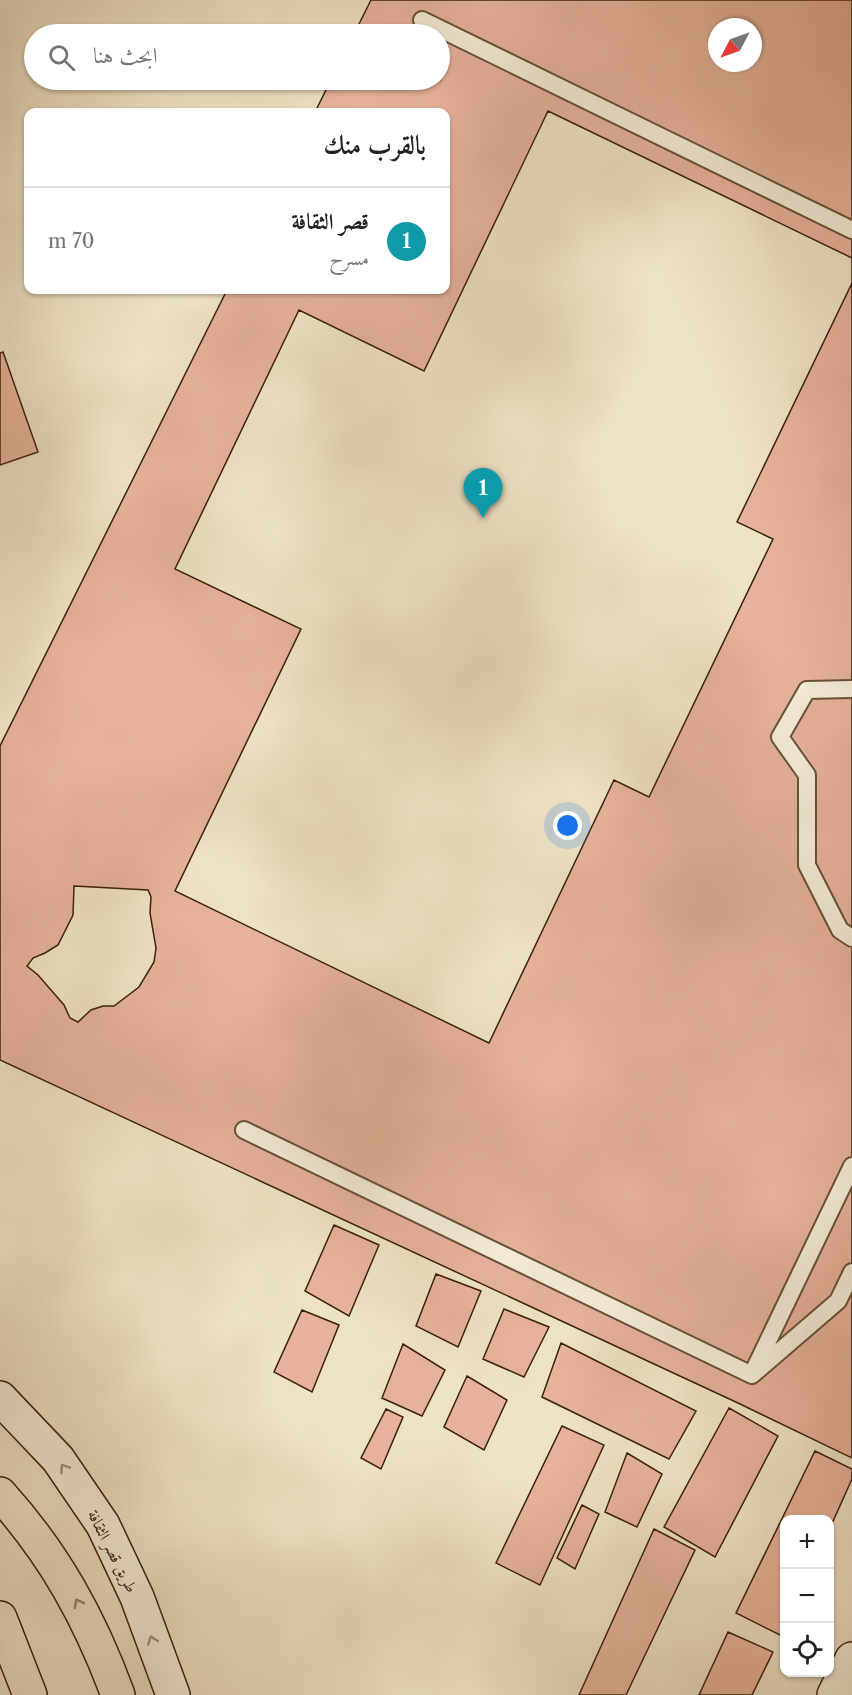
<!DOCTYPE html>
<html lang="ar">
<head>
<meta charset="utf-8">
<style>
  body { margin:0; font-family:"Libre Caslon Text",Amiri,serif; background:#f6f6f6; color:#202124; direction:rtl }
  .controls { position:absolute; right:18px; bottom:18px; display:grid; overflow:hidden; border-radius:12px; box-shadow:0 2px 4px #0004 }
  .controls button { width:54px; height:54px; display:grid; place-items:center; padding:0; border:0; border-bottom:2px solid #e0e0e0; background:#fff; color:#202124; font:30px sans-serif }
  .compass { position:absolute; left:708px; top:18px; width:54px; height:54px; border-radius:50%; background:#fff; box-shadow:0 2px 4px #0004; rotate:229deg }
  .you { position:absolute; left:568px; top:826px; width:21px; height:21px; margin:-15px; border:4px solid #fff; border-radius:50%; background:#1a73e8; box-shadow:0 0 0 9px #1a73e833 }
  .badge { display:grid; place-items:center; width:39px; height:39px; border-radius:50%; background:#db2777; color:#fff; font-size:20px; font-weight:700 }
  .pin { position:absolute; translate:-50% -50px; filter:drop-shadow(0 2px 3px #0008) }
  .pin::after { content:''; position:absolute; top:32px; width:21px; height:18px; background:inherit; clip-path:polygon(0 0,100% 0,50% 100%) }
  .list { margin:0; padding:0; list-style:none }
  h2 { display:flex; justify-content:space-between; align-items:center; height:78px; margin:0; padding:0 24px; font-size:26px }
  h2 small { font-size:20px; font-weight:400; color:#757577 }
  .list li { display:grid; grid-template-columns:39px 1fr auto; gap:18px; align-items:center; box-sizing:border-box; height:108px; padding:0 24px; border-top:2px solid #e0e0e0 }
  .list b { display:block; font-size:22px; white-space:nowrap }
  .list p { margin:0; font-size:20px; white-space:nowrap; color:#757577 }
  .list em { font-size:20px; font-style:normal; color:#757577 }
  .icon { flex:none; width:33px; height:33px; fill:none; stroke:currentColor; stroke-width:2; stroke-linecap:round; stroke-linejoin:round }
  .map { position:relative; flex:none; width:852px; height:1695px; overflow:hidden; direction:ltr }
  .search { position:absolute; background:#fff; box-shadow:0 2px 4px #0004; left:24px; top:24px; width:426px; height:66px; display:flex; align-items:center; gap:15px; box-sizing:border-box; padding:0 21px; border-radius:33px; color:#757577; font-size:22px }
  .panel { position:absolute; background:#fff; box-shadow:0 2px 4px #0004; left:24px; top:108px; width:426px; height:186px; border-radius:12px; direction:rtl }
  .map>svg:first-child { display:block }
</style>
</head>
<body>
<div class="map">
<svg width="852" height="1695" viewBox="0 0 852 1695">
  <rect width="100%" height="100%" fill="#eee2c5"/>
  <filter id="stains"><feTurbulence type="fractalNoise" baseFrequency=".00333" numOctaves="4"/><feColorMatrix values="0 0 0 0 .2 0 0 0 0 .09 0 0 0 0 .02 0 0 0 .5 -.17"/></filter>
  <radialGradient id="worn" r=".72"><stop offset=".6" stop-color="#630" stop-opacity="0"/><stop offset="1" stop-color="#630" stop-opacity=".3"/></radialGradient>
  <path fill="#e6b29b" stroke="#3c2109" stroke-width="1.5" fill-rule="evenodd" d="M371,0H852V1458L738,1403L0,1060V746L227,290H446V112H315L331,80H440V34H354ZM717,27H753V63H717Z
    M548,111L852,258V283L737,522L773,539L649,797L614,780L489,1043L175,891L301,629L175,569L299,310L424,371Z
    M3,352L38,452L0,465V353Z
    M74,886L148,890L151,897L150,913L156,948L154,962L139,987L114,1006H103L91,1010L78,1022L70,1018L64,1005L38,975L27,966L33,958L45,953L58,945L73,915Z
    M334,1225L379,1245L349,1316L305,1291Z
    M436,1274L481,1291L458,1347L416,1326Z
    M504,1309L549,1327L524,1377L483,1359Z
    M302,1310L339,1325L312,1392L274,1372Z
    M561,1343L696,1411L669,1459L542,1397Z
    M403,1344L445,1370L422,1416L382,1398Z
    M467,1376L507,1400L484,1450L444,1427Z
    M729,1408L778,1436L715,1557L664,1527Z
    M386,1409L403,1417L381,1469L361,1458Z
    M562,1426L604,1445L540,1585L496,1563Z
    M815,1451L852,1469V1479L830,1528V1520H784V1625L780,1635L736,1613Z
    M627,1453L662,1474L637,1527L605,1512Z
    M582,1505L599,1514L575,1569L557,1558Z
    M654,1529L695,1550L626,1695H579Z
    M728,1632L773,1652L752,1695H699Z"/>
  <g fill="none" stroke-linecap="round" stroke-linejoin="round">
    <g stroke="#685138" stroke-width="20">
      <path id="lane" d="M422,20L852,230
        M852,689L807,690L780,737L807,775V865L840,930L852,938
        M244,1130L752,1375L838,1301L852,1272
        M755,1368L852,1166"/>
    </g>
    <g stroke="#3c2109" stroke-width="36">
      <path id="secondary" d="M0,1398L58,1459L103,1525L137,1597L173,1695
        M834,1695L852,1659"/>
    </g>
    <g stroke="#3c2109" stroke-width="36">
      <path id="primary" d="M0,1494C55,1555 90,1619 118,1695"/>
    </g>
    <g stroke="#3c2109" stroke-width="36">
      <path id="highway" d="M0,1618L30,1695"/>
    </g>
    <use href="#lane" stroke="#f4ecd9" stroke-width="16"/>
    <use href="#secondary" stroke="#f4ecd9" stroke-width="33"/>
    <use href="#primary" stroke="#eee2c5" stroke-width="33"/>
    <use href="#highway" stroke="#eee2c5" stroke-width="33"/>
  </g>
  <defs><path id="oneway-chevron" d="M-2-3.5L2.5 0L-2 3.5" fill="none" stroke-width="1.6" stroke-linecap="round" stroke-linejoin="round" transform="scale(1.5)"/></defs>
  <g stroke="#a1917b">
    <use href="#oneway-chevron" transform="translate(64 1468) rotate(-124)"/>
    <use href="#oneway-chevron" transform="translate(152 1640) rotate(-110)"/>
  </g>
  <use stroke="#958267" href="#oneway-chevron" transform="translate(78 1603) rotate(-118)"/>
  <g text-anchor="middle" stroke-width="4.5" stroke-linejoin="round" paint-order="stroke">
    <g font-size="16" fill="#3c2109" stroke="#f4ecd9">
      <text transform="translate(113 1551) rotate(63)" y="6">طريق قصر الثقافة</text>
    </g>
  </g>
  <rect width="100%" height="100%" filter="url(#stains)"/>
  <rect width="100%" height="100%" fill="url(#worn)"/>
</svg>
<div class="controls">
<button>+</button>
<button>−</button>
<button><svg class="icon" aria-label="locate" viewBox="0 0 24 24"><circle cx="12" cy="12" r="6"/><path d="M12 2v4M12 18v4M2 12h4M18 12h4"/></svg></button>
</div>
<svg class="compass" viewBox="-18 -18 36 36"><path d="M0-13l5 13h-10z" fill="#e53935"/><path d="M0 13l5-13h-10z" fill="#757577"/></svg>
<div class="you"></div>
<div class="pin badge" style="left:483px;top:518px;background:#0f9aa8">1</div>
<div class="search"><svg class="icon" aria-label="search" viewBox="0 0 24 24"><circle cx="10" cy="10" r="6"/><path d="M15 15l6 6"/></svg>ابحث هنا</div>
<section class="panel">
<h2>بالقرب منك<small></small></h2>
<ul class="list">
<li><span class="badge" style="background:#0f9aa8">1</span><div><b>قصر الثقافة</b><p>مسرح</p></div><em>70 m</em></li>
</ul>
</section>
</div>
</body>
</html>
